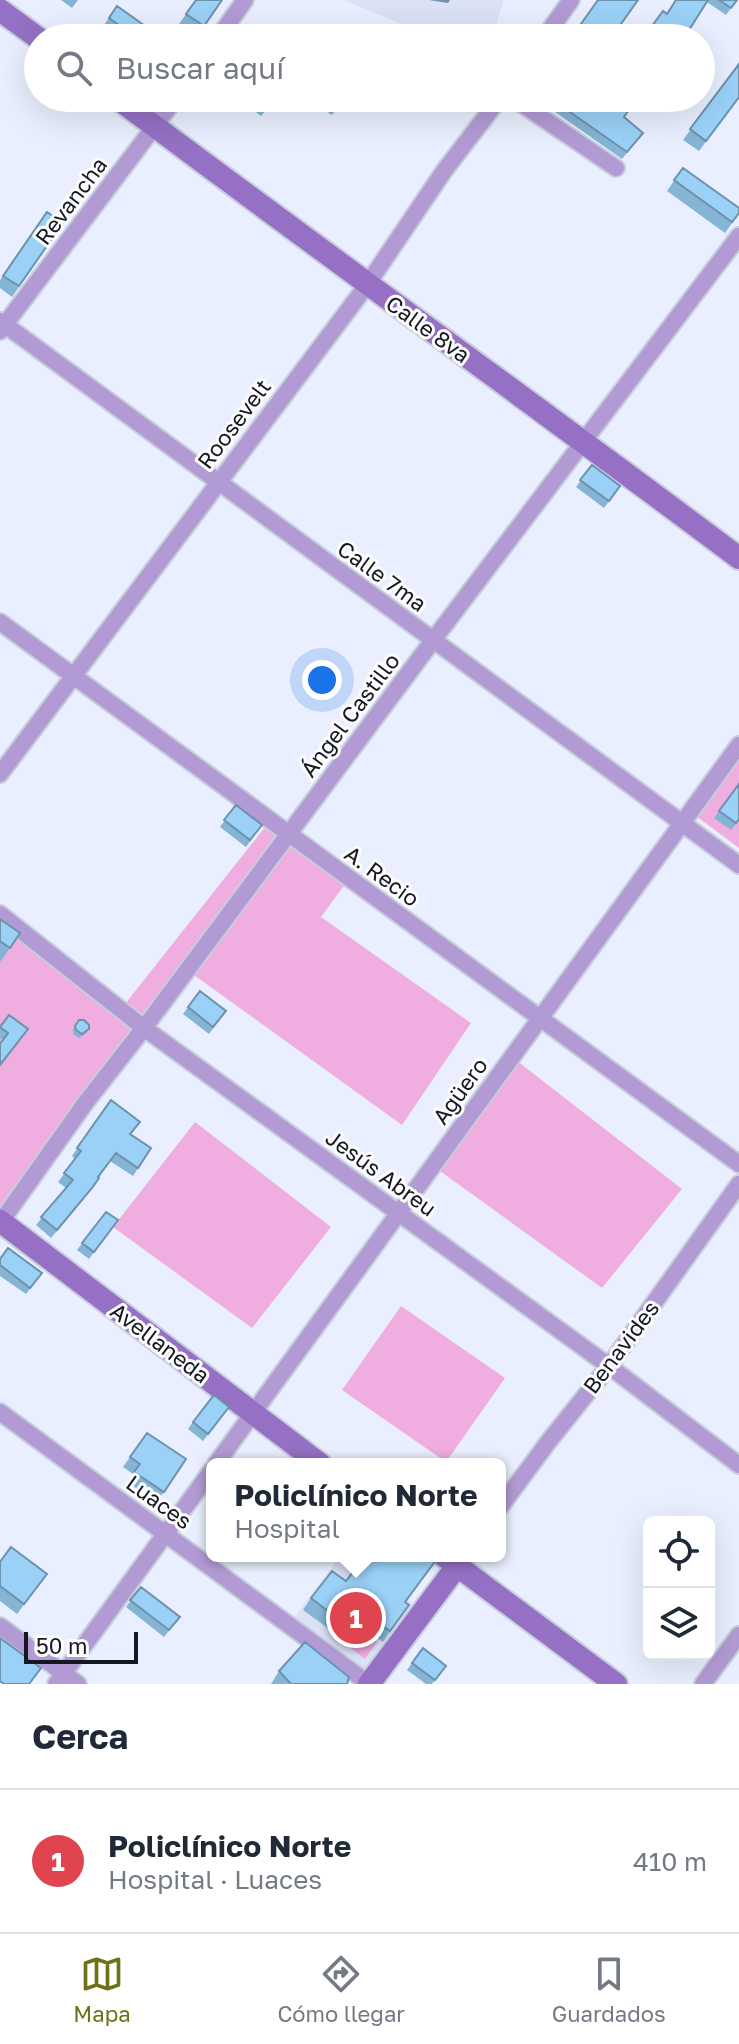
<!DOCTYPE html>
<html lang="es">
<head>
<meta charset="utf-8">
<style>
  body { margin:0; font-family:"Golos Text",sans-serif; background:#f6f6f7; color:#1f2937 }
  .controls { position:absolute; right:24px; bottom:24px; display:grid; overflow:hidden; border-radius:12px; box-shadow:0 8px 32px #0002 }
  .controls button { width:72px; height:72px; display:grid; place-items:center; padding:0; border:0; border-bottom:2px solid #e0e1e3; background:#fff; color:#1f2937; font:40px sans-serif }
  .scale { position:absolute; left:24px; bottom:20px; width:114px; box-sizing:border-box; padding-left:8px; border:4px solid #151821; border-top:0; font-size:22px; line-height:28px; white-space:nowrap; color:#151821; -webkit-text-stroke:6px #fcfcfc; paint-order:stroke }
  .you { position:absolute; left:322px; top:680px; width:28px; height:28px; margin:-20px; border:6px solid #fff; border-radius:50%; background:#1a73e8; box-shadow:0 0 0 12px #1a73e833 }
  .badge { display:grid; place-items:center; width:52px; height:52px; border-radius:50%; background:#6d7219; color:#fff; font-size:26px; font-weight:700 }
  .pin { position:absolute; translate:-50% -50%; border:4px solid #fff; box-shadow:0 2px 8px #0006 }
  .popup { position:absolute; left:206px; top:1458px; width:300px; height:104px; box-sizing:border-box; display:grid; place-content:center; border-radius:12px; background:#fff; filter:drop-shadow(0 2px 6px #0005); font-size:26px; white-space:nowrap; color:#747a83 }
  .popup b { font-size:30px; color:#1f2937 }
  .popup::after { content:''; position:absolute; left:50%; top:100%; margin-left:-16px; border:16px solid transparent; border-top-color:#fff }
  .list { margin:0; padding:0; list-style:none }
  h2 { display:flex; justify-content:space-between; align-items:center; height:104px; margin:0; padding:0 32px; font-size:34px }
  h2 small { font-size:26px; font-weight:400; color:#747a83 }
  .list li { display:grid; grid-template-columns:52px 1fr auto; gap:24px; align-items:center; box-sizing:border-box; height:144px; padding:0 32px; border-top:2px solid #e0e1e3 }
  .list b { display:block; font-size:30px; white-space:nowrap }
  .list p { margin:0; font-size:26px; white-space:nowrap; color:#747a83 }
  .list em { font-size:26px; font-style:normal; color:#747a83 }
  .icon { flex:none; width:44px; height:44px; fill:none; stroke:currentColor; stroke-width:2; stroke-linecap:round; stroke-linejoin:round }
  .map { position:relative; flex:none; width:739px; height:1684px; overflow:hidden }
  .search { position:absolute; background:#fff; box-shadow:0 8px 32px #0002; left:24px; right:24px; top:24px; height:88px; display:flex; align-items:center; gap:20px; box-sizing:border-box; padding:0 28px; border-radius:44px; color:#747a83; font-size:30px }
  .sheet { height:248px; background:#fff }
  nav { display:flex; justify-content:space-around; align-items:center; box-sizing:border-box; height:112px; border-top:2px solid #e0e1e3; background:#fff; font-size:22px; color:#747a83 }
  nav a { display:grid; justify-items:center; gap:4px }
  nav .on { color:#6d7219 }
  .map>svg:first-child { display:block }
</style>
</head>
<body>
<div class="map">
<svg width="739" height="1684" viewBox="0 0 739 1684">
  <rect width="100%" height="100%" fill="#e9effe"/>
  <path fill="#dce2f6" d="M344,0H504L492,38H435Z
    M340,1556H347L423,1611L369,1684L289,1625Z"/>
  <path fill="#efade0" d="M739,758V848L696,816Z
    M266,826L278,834L267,877L291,846L346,883L321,917L471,1023L402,1125L187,970L0,1221V914L144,1026L141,1013L125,1004Z
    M512,1057L682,1189L602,1288L433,1166Z
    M195,1122L331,1227L252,1328L113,1227Z
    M401,1306L505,1378L446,1462L342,1390Z
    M342,1619L377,1642L365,1659L331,1633Z"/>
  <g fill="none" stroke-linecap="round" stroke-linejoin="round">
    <g stroke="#c7cddb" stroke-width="20">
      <path id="street" d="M218,38L245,0
        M544,38L571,0
        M513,98L616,168
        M0,321L739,865
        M0,331L176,98
        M0,622L739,1164
        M0,774L367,285L444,171L500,98
        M0,914L144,1028L609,1366L739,1465
        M0,1223L86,1102L144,1028L434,639L739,236
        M0,1412L369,1684
        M216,1464L739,745
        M500,1507L549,1441L609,1366L739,1184
        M0,1626L78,1684
        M56,1684L212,1470
        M703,1684L739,1635"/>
    </g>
    <g stroke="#c7cddb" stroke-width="26">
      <path id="secondary" d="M0,10L38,38
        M117,98C323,253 533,403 739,558
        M0,1221L320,1464
        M444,1556L616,1684
        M369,1684L457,1566"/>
    </g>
    <use href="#street" stroke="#b29bd4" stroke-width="16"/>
    <use href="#secondary" stroke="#9570c4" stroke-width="22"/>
  </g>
  <path fill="#85b4d4" d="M61,0H78L72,8Z
    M196,0H222L197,36L179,24Z
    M676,0H737L726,15L707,2L649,30L667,14Z
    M117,6L162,38H116L102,28Z
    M739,64V97L699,151L683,140Z
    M238,98H275L261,116Z
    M305,98H344L332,115Z
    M535,98H637L624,117L643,133L622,159Z
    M683,168L739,213L725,233L667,191Z
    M47,212L63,223L12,297L0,288V280Z
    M592,465L620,486L604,508L576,487Z
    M739,784V820L731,830L714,818Z
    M236,805L262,825L246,847L220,827Z
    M0,919L20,933L1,961H0Z
    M200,991L226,1011L209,1034L183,1014Z
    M79,1020L87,1033L79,1038L73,1034V1029Z
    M0,1027L28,1029L3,1040L0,1038Z
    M111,1100L131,1135L151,1148L133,1176L110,1161L86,1196L51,1238L36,1225L66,1188L58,1182L75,1159L72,1156Z
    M106,1212L118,1220L89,1259L77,1250Z
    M0,1259L42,1273L26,1294L0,1276Z
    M229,1407L203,1441L188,1429L193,1422Z
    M147,1433L186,1459L157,1502L127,1482L133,1474L123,1467Z
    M355,1556H439L406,1602L409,1605L383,1642L341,1613L329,1629L303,1610L311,1598L346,1581L361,1561Z
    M0,1562L47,1574L17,1614L0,1601Z
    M141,1587L180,1617L164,1637L126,1607Z
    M423,1648L446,1666L432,1684H426L407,1670Z
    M279,1671L347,1684H271Z"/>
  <path fill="#6c92ad" d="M429,0H450L448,3Z"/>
  <path fill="#9bd1f7" stroke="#6c92ad" stroke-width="2" d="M196,0H222L204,26L186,14Z
    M598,0H638L611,38H571Z
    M676,0H708L684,38H639L646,28L649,30L663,11L667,14Z
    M719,0H737L731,8Z
    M117,6L162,38H137L109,18Z
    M739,64V97L706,141L690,129Z
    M252,98H274L266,109Z
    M321,98H344L337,108Z
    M550,98H637L624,117L643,133L627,152Z
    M683,168L739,208V213L732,222L674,180Z
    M47,212L63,223L19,286L3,276Z
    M592,465L620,486L609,501L580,480Z
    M739,784V819L736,823L719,811Z
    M236,805L262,825L250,840L224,820Z
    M0,919L20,933L10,948L0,941Z
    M200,991L226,1011L213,1027L188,1007Z
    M9,1015L28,1029L0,1065V1044L8,1033L0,1027Z
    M79,1020H84L89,1025V1029L82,1034L76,1030L75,1026Z
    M111,1100L140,1122L130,1134L151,1148L138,1168L116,1153L98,1177L99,1178L92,1188L57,1230L41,1217L73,1180L64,1173L81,1151L77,1148Z
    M106,1212L118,1220L94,1252L82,1243Z
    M8,1248L42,1273L30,1288L0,1265V1259Z
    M214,1395L229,1407L208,1434L193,1422Z
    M147,1433L186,1459L164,1492L134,1472L140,1464L130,1457Z
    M11,1547L47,1574L24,1604L0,1586V1562Z
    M365,1556H439L405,1602L409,1605L390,1631L348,1602L337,1618L311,1598L332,1571L346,1581Z
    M141,1587L180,1617L169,1630L130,1600Z
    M0,1638L41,1668L29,1684H4L0,1681Z
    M305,1642L349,1677L347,1684H291L279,1671Z
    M423,1648L446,1666L435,1680L412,1663Z"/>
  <g text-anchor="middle" stroke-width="6" stroke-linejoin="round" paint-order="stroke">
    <g font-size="22" fill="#151821" stroke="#fcfcfc">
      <text transform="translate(71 201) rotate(-53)" y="8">Revancha</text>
      <text transform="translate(428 329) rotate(36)" y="8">Calle 8va</text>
      <text transform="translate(234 424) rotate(-53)" y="8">Roosevelt</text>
      <text transform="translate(382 576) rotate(36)" y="8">Calle 7ma</text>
      <text transform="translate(350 715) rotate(-53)" y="8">Ángel Castillo</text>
      <text transform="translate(382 876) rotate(36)" y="8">A. Recio</text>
      <text transform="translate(460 1091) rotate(-54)" y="8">Agüero</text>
      <text transform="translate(381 1173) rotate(36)" y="8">Jesús Abreu</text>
      <text transform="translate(160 1343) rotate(37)" y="8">Avellaneda</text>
      <text transform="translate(621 1347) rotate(-53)" y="8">Benavides</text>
      <text transform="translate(159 1502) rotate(36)" y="8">Luaces</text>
    </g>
  </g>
</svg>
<div class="controls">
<button><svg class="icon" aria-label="locate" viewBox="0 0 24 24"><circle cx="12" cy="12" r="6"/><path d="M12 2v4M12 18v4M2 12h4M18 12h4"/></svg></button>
<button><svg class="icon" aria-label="layers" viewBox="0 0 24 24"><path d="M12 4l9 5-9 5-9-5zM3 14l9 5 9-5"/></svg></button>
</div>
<div class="scale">50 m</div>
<div class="you"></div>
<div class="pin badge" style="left:356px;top:1618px;background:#e0444e">1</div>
<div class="popup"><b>Policlínico Norte</b>Hospital</div>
<div class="search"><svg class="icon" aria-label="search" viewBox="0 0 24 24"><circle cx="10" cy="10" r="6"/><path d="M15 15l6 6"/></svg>Buscar aquí</div>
</div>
<section class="sheet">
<h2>Cerca<small></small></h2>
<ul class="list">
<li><span class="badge" style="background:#e0444e">1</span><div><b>Policlínico Norte</b><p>Hospital · Luaces</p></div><em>410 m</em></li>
</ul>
</section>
<nav>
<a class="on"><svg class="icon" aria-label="map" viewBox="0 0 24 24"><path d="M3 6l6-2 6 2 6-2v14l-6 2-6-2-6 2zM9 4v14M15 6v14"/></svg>Mapa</a>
<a><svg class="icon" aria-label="directions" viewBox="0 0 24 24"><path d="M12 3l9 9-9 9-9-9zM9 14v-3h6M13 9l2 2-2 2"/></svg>Cómo llegar</a>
<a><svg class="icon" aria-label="saved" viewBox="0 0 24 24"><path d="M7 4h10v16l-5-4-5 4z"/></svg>Guardados</a>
</nav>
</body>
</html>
